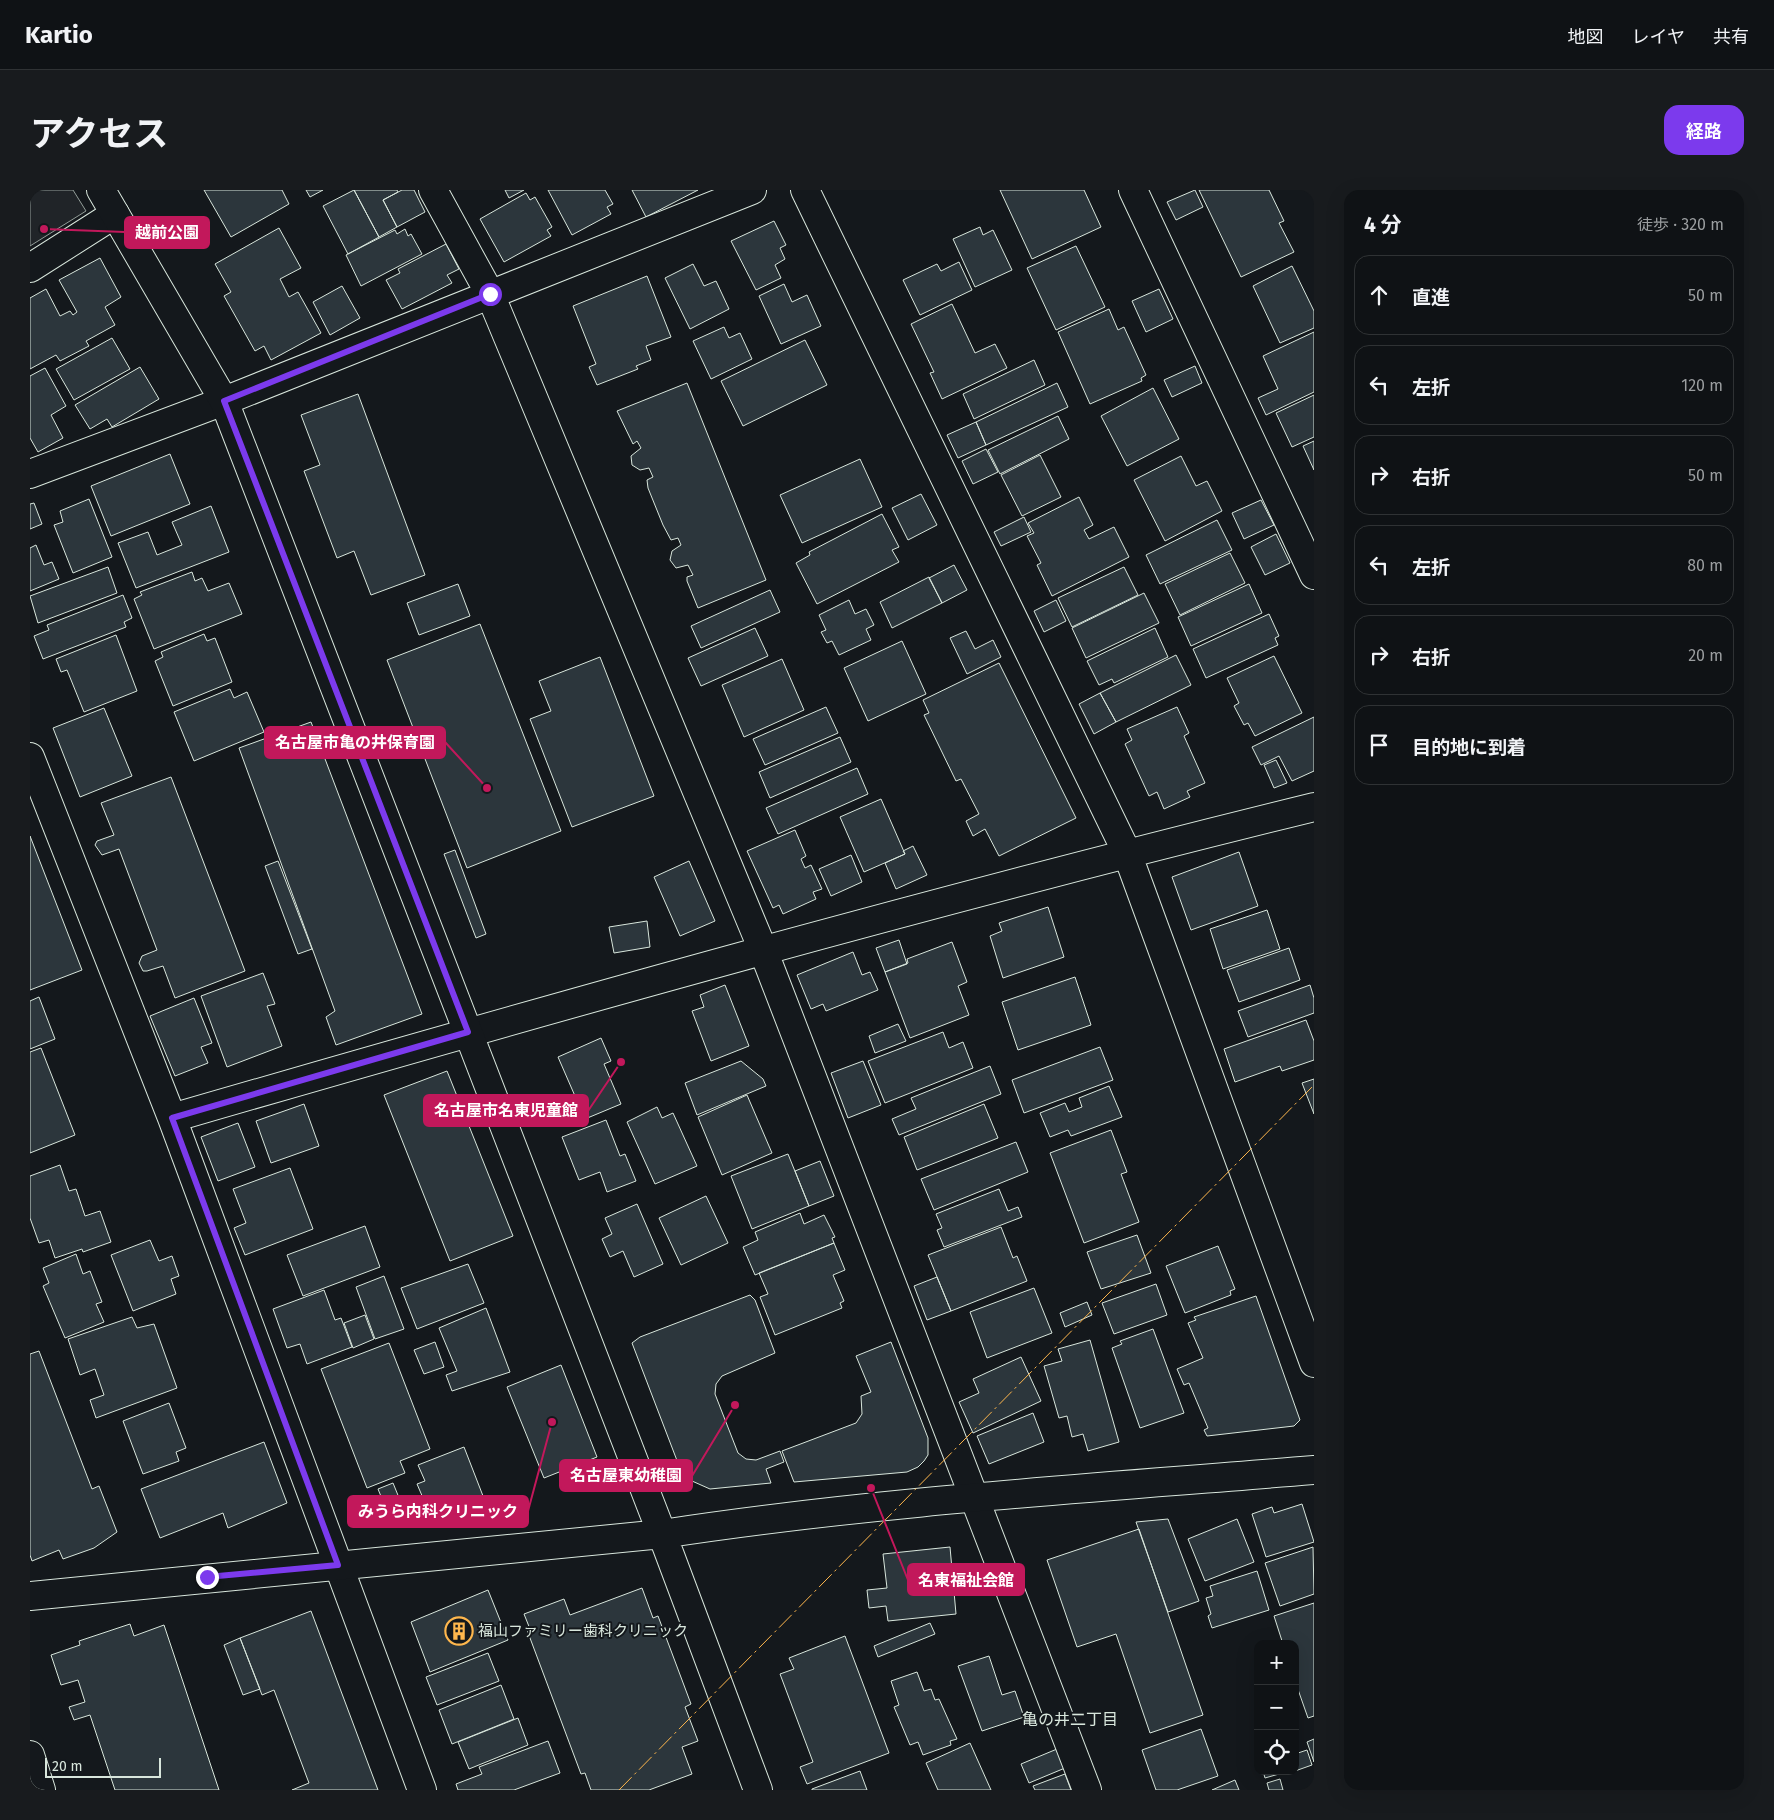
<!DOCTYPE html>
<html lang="ja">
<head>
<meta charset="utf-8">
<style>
  body { margin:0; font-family:"Fira Sans","Noto Sans JP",sans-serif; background:#181b1e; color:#f1f3f6 }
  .controls { position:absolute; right:15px; bottom:15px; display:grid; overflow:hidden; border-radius:10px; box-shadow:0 5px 20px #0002 }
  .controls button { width:45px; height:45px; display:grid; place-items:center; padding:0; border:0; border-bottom:1px solid #2f3234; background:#0f1215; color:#f1f3f6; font:25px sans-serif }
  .scale { position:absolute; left:15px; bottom:12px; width:116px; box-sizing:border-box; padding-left:5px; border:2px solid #d8e6dc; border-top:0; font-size:14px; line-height:18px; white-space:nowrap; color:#d8e6dc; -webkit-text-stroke:4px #14181c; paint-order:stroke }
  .stop { position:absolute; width:15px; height:15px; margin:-11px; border:4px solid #7c3aed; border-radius:50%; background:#fff }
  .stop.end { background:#7c3aed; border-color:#fff; box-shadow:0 1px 5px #0008 }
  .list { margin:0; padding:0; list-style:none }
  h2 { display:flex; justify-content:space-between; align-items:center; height:65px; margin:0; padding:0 20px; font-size:21px }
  h2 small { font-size:16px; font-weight:400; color:#9b9ea0 }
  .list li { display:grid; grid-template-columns:32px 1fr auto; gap:15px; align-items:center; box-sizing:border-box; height:80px; margin:0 10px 10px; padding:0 10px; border:1px solid #2f3234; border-radius:15px }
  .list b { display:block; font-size:19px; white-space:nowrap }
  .list em { font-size:16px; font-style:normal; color:#9b9ea0 }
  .icon { flex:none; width:28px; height:28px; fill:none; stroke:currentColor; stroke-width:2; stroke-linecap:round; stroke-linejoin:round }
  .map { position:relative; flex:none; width:1284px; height:1600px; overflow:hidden; border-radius:15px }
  header { display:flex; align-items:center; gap:30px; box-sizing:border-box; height:70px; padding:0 25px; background:#0f1215; border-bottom:1px solid #2f3234 }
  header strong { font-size:24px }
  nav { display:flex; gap:28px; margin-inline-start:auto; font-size:18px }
  .intro { display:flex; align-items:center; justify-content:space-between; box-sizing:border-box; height:120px; padding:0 30px }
  h1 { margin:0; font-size:35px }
  .button { padding:12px 22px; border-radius:15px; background:#7c3aed; color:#fff; font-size:18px; font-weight:700 }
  main { display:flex; gap:30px; padding:0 30px }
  aside { flex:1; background:#0f1215; border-radius:15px; box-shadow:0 5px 20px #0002 }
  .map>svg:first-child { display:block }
</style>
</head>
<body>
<header>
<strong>Kartio</strong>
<nav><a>地図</a><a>レイヤ</a><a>共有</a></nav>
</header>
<div class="intro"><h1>アクセス</h1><a class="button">経路</a></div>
<main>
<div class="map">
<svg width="1284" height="1600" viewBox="0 0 1284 1600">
  <rect width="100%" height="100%" fill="#14181c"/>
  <path fill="#202428" stroke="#939e99" d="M0,0H43L56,21L0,56Z"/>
  <path fill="#2c363c" stroke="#d8e6dc" d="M174,0H252L259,14L201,47Z
    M276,0H293L280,7Z
    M324,0L349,47L318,64L293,16Z
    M324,0H367L368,2L353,10L367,37L349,47Z
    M372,0H384L395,22L367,37L353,10Z
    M475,0H494L479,8Z
    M518,0H575L583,14L577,17L581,24L542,45Z
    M602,0H668L616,27Z
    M970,0H1054L1071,37L1002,69Z
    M1165,0L1173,17L1146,30L1137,12Z
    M1169,0H1239L1254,31L1249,33L1264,62L1211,87Z
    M496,3L500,10L505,7L522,37L517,40L521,46L474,72L450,29Z
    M744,31L756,55L750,58L755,69L745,75L751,88L726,100L701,51Z
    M950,37L953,45L963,40L982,80L945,97L923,49Z
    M249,38L271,78L250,89L259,107L268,102L291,143L241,170L234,156L225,161L194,106L201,102L185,74Z
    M375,39L378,46L381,44L392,64L331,96L316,65L365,40L367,44Z
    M416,54L429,79L417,85L422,93L372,119L356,90L370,83L368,79Z
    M1046,56L1075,117L1026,140L997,78Z
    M70,68L91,107L75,117L85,135L56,151L59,156L30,171L26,165L0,179V108L16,99L30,126L40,121L43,125L47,122L29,90Z
    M929,72L942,100L890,125L873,90L907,74L911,81Z
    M663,74L674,96L686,91L699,119L660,139L635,88Z
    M1262,76L1284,121V138L1250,153L1223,96Z
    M617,86L641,147L616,156L621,170L606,176L608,179L567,195L559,177L566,174L543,116Z
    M754,94L762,112L777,105L791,136L751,154L729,106Z
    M312,96L330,128L300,145L283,112Z
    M1129,99L1143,129L1116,142L1102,111Z
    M922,114L945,163L965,154L977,178L912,209L900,183L904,182L881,134Z
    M1079,119L1088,140L1094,137L1116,185L1111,188L1112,191L1060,214L1028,142Z
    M694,137L699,148L710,143L722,169L681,189L663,151Z
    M1284,142V202L1236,225L1228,208L1248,199L1233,166Z
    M82,148L100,179L44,210L26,179Z
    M775,150L797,195L713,236L691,191Z
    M1004,170L1015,195L944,229L933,204Z
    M1165,176L1172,193L1142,207L1134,190Z
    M110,177L129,209L82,237L77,229L60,239L45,215Z
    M15,178L36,216L21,225L33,248L8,262L0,248V186Z
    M657,193L736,390L668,418L657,391V387L663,385L658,375L646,378L640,370L642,361L651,355L648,348L641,350L633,335L618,298L617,290L623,287L619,278L610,280L602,275L601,266L611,258L607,251L603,254L587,221Z
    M1027,193L1038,217L956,255L946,232Z
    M1123,198L1149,249L1097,276L1071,226Z
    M328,204L395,385L341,405L324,361L307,368L274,281L290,275L271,225Z
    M1284,205V247L1262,257L1246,223Z
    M1028,226L1039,249L970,284L958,260Z
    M946,232L956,255L928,268L917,245Z
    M1284,251V280L1273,256Z
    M956,259L968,282L943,294L932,271Z
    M140,264L160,314L81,346L61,296Z
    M1010,265L1031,307L992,326L971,285Z
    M1151,266L1166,296L1177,291L1192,321L1135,351L1104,290Z
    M830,269L852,317L772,353L750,305Z
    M891,304L907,335L878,350L862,318Z
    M1049,307L1063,335L1054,340L1059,349L1084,337L1099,367L1022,406L1007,375L1011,373L997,346L1004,343L998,333Z
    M59,309L82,367L43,383L24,335L33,332L30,321Z
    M1231,310L1244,335L1214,349L1202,323Z
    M4,313L12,334L0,339V314Z
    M181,316L199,362L106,398L88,353L118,342L127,365L152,355L142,332Z
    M852,324L869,357L862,360L869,372L787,414L766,373L780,365L779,362Z
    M994,327L1001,342L971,356L964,342Z
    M1187,330L1202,360L1130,394L1116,365Z
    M1246,344L1260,373L1235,385L1221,357Z
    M6,355L14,375L22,372L29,389L0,401V358Z
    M1200,363L1215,393L1150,425L1135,394Z
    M924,375L937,400L912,413L899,388Z
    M78,377L87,403L8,433L0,406Z
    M1094,377L1108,405L1042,437L1028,408Z
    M162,382L165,391L172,388L178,401L199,393L212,424L124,459L104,409L112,405L110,402Z
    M899,387L912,413L862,438L850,412Z
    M428,394L440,426L389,445L377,413Z
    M1219,394L1232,423L1161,456L1148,427Z
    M740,400L750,422L671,458L661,436Z
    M1114,403L1129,433L1056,468L1042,438Z
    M93,405L102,428L94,432L96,437L13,469L4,446L19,440L17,435Z
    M819,410L825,424L836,419L844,435L836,439L841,450L809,465L802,451L797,453L791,442L796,440L789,425Z
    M1026,410L1036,431L1014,442L1004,421Z
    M1239,424L1249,446L1245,448L1248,455L1176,488L1163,459Z
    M450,434L531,641L437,678L357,470Z
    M725,438L738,466L671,496L658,468Z
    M1125,438L1138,467L1084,493L1082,489L1069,495L1057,471Z
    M936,441L945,459L963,450L971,467L937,484L920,448Z
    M174,444L177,451L185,448L202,492L143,516L125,471L133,467L131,462Z
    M86,445L107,501L54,522L37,480L31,482L26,469Z
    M872,451L896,504L838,531L814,478Z
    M1146,465L1161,495L1086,532L1070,503Z
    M1244,466L1272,523L1225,546L1218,533L1214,535L1204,516L1209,513L1197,488Z
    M570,467L624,606L542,637L500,529L521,521L509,491Z
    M752,469L774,520L714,547L692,495Z
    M969,473L1046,628L969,666L955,639L943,646L936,631L949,624L931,589L926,591L894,525L899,523L893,510Z
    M200,499L204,508L217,502L234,542L164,571L144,522Z
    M1070,503L1086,532L1064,544L1049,514Z
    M796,517L808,543L735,575L723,549Z
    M1147,517L1159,543L1154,546L1175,593L1157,601L1160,607L1134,619L1127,602L1119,606L1095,554L1102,550L1097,539Z
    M74,518L102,586L50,607L23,538Z
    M1284,527V581L1262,591L1249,566L1231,575L1222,557Z
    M281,532L392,824L306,855L296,827L305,821L209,558Z
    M810,547L821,572L740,608L729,582Z
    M1246,570L1257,593L1244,598L1234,575Z
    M827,578L838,604L748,644L736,618Z
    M141,587L215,781L145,808L133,776L117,781H113L109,773L112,766L127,760L89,659L72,665L65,655L67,651L84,645L71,613Z
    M851,609L875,664L834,682L810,627Z
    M765,640L776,666L771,669L775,678L781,675L792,699L783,702L786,709L753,724L749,715L743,718L717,661Z
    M0,646L52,780L0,800Z
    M883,656L897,685L866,699L855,673L875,664L873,661Z
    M425,660L456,744L446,748L414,664Z
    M1209,662L1228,716L1161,740L1142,687Z
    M821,665L832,692L801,706L789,679Z
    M248,671L282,759L268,764L235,676Z
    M659,671L685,731L650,746L624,687Z
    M1018,717L1034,767L973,788L960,746L972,741L969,733Z
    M1237,720L1250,759L1193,779L1180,739Z
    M617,731L620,757L584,763L579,737Z
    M869,750L877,774L855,782L846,758Z
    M922,752L937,792L928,796L939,825L880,848L855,782L878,773L877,769Z
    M1259,758L1270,790L1209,812L1197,780Z
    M823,762L832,785L840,782L848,800L796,821L793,814L781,819L767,785Z
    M233,783L245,814L237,816L252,856L197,877L171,806Z
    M1045,787L1061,835L988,860L972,812Z
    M695,795L719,856L681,871L662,821L674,817L670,805Z
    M1280,795L1284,808V823L1218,847L1208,821Z
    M9,807L25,849L0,859V811Z
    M164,808L182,853L171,857L178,873L145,886L120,826Z
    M1276,830L1284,851V870L1252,881L1250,876L1205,892L1194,859Z
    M868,834L876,851L845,863L839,846Z
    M913,842L919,858L933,852L943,878L855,913L838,871Z
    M571,848L581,871L574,874L591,914L555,929L528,867Z
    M1070,857L1083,890L994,923L982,890Z
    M11,858L45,945L0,963V862Z
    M711,871L733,889L736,896L667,925L655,893Z
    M833,871L851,915L818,928L801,883Z
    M960,876L971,904L869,945L862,929L886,919L881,908Z
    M417,881L483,1046L420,1071L354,905Z
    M1284,889V924L1272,893Z
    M1079,896L1092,927L1041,946L1038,940L1020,947L1010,923L1035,913L1039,922L1052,917L1049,908Z
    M717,905L742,963L692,985L668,927Z
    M274,914L289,956L241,973L226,931Z
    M954,914L968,948L887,980L874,947Z
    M627,917L632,928L643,923L667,976L625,994L597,932Z
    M576,930L590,966L595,964L606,991L577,1002L570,982L549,990L532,947Z
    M208,933L225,977L188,991L171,947Z
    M1081,940L1097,982L1091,984L1109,1032L1054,1053L1020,963Z
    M986,952L998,982L904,1020L891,989Z
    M758,964L779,1016L722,1039L701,986Z
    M790,971L804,1006L779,1016L765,981Z
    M30,975L39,1001L46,999L55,1026L70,1021L81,1052L53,1062L52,1059L25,1068L19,1050L9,1053L0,1028V986Z
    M260,978L283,1039L215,1065L204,1038L216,1033L203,999Z
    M969,999L978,1021L988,1017L992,1027L914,1057L907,1040L912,1038L906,1024Z
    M676,1006L698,1053L651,1075L629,1028Z
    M607,1014L633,1074L604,1087L593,1061L580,1067L572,1049L582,1044L575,1028Z
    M770,1023L774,1034L794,1025L805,1047L802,1048L804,1053L725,1085L713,1057L728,1050L725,1042Z
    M335,1036L350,1077L273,1106L257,1065Z
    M971,1037L983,1068L987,1066L997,1091L921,1121L898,1065Z
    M1107,1045L1121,1083L1071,1099L1057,1062Z
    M120,1050L129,1071L142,1066L149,1086L141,1089L146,1104L103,1121L81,1065Z
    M804,1053L815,1080L803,1085L814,1111L810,1113L812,1118L745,1145L730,1107L738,1104L729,1083Z
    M1188,1056L1205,1099L1200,1101L1201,1105L1155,1123L1136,1076Z
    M46,1064L53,1084L60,1081L72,1112L66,1114L74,1132L35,1148L13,1096L19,1093L13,1078Z
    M438,1074L454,1113L387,1139L371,1098Z
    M354,1086L374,1139L345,1149L326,1097Z
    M907,1087L921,1121L897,1130L884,1096Z
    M1126,1094L1137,1125L1084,1144L1072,1113Z
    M1004,1098L1022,1143L957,1168L940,1122Z
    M294,1100L305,1130L311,1128L322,1157L277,1174L270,1154L257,1158L243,1119Z
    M720,1105L725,1110L745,1163L692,1186L686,1194L685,1204L708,1263L716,1269L726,1270L750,1261L754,1272L736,1279L741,1293L680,1299L662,1291L651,1281L602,1153L610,1147Z
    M1226,1106L1270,1230L1264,1236L1177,1246L1174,1240L1178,1238L1159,1193L1154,1195L1147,1179L1173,1168L1158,1133L1166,1130L1164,1127Z
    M1057,1112L1062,1125L1035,1137L1030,1123Z
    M456,1118L480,1182L422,1201L416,1185L427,1181L409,1138Z
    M335,1125L344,1149L323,1158L314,1133Z
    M102,1127L107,1138L124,1134L147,1198L66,1228L60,1210L74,1205L65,1179L50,1185L38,1149Z
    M1123,1139L1154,1223L1110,1238L1082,1158L1092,1154L1090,1151Z
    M1060,1150L1089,1252L1058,1261L1053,1244L1042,1247L1037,1226L1029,1228L1014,1176L1032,1171L1028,1159Z
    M405,1152L414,1177L394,1184L384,1160Z
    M861,1152L898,1248V1265L894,1271L888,1277L877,1282L764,1292L752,1261L826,1233L832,1224L831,1206L841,1202L826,1166Z
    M359,1153L400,1259L370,1271L375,1283L337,1298L291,1179Z
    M9,1161L62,1299L69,1296L87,1342L64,1358L33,1369L29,1360L2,1371L0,1365V1164Z
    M991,1167L1011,1211L943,1243L929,1212L949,1203L943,1189Z
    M531,1175L567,1267L514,1288L477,1197Z
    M139,1213L156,1258L146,1262L149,1271L113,1284L93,1231Z
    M1003,1223L1014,1252L959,1274L947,1246Z
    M234,1252L257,1313L198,1338L193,1323L130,1348L111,1299Z
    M434,1257L460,1324L428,1328L425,1322L417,1330L408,1329L397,1306L393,1308L387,1294L395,1291L388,1275Z
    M363,1293L374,1320L359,1326L348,1299Z
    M1272,1314L1284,1352L1236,1367L1222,1324L1242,1317L1244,1323Z
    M1138,1329L1169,1411L1138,1422L1106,1332Z
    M1207,1329L1224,1372L1175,1391L1158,1349Z
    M1109,1339L1173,1525L1120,1543L1086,1444L1047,1457L1017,1370Z
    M920,1357L926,1424L858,1431L856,1416L839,1418L837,1400L857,1398L853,1364Z
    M1283,1357L1284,1404L1250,1416L1235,1373Z
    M1227,1381L1239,1420L1182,1438L1178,1426L1181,1424L1176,1408L1183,1406L1180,1396Z
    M612,1398L623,1428L628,1426L661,1514L655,1517L668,1551L652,1557L662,1584L619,1600H561L555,1583L551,1584L497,1440L500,1439L494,1424L534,1409L540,1425Z
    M458,1400L478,1450L400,1482L381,1432Z
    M1284,1413V1526L1278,1528L1265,1491V1454H1253L1244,1426Z
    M281,1421L348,1600H262L279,1593L244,1500L232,1505L210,1448Z
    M900,1433L905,1444L848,1467L844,1456Z
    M100,1434L104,1446L134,1435L189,1600H85L60,1525L44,1530L39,1517L55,1512L48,1490L31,1495L21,1465L50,1455L49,1451Z
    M815,1446L859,1563L777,1594L770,1577L783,1572L750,1484L764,1479L759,1468Z
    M210,1448L230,1499L213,1505L194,1455Z
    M458,1463L469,1491L407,1515L396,1487Z
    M959,1466L972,1505L985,1501L994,1527L952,1541L928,1476Z
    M887,1482L894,1501L901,1499L905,1510L909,1509L927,1549L920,1551L921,1555L893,1565L888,1552L880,1555L864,1517L869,1515L861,1491Z
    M471,1495L484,1529L422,1554L409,1520Z
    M488,1528L498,1555L439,1579L428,1552Z
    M1171,1539L1188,1586L1147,1600H1126L1112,1560Z
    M1284,1549V1572L1277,1552Z
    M518,1551L530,1583L484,1600H428L426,1594L452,1584L449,1577Z
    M940,1553L961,1600H908L896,1573Z
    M1027,1559L1035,1578L999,1593L991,1574Z
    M1277,1560L1282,1575L1265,1581V1564Z
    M830,1581L837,1600H782V1599Z
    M1233,1581H1248L1249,1584L1235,1588Z
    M1035,1584L1041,1600H1005L1003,1596Z
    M1250,1589L1253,1600H1239L1237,1593Z
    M1205,1590L1209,1600H1182Z"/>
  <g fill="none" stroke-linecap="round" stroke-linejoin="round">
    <g stroke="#d8e6dc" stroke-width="30">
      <path id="minor" d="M403,0L460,104L733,760L1057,1600
        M775,0L1097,663L1284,1173
        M1103,0L1284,385
        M0,78L85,24
        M0,284L194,211L722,0
        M0,567L142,928L392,1600
        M142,928C521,818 901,711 1284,617
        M0,1565L11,1600"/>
    </g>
    <g stroke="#d8e6dc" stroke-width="30">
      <path id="tertiary" d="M71,0L194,211L632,1344L728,1600
        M0,1406L632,1344C848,1311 1067,1298 1284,1280"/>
    </g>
    <use href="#minor" stroke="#14181c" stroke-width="28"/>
    <use href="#tertiary" stroke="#14181c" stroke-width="28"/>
    <path stroke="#ffb74d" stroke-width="1" stroke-dasharray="18 4 2.5 4" stroke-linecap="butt" d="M589,1600L1284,895"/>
  </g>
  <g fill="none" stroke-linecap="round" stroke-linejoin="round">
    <path stroke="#7c3aed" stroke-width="6" d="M177,1387L308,1375L142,928L438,842L194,211L460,104"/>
  </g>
  <defs>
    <g id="building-ring" transform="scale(1.4375)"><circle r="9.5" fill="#14181c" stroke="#ffb74d" stroke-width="1.5"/><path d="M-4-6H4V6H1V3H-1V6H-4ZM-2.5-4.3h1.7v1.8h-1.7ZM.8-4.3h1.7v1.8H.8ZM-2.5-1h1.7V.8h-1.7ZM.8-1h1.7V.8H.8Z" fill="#ffb74d"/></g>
  </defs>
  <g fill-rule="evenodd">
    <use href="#building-ring" x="429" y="1441"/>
  </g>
  <g text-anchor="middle" stroke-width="4" stroke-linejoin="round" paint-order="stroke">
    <g font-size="15" fill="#d8e6dc" stroke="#14181c" text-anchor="start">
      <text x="448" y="1446">福山ファミリー歯科クリニック</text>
    </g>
    <g font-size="16" fill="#d8e6dc" stroke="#14181c">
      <text x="1040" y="1535">亀の井二丁目</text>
    </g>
  </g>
  <path fill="none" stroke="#c2185b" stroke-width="2" d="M14 39L95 42M457 598L415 552M591 872L558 921M705 1215L662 1286M522 1232L498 1321M841 1298L878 1390"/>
  <g fill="#c2185b" stroke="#14181c" stroke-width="2">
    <circle cx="14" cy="39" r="5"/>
    <circle cx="457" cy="598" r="5"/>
    <circle cx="591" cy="872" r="5"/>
    <circle cx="705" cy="1215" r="5"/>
    <circle cx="522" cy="1232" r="5"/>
    <circle cx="841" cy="1298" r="5"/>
  </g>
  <g fill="#c2185b" stroke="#c2185b" stroke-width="2">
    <rect x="95" y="27" width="84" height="31" rx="5"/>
    <rect x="235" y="537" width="180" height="31" rx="5"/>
    <rect x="394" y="905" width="164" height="31" rx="5"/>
    <rect x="530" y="1270" width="132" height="31" rx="5"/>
    <rect x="318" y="1306" width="180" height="31" rx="5"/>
    <rect x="878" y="1374" width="116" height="31" rx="5"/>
  </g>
  <g font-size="16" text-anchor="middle" font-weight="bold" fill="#fff">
    <text x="137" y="48">越前公園</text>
    <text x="325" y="558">名古屋市亀の井保育園</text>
    <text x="476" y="926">名古屋市名東児童館</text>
    <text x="596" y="1291">名古屋東幼稚園</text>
    <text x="408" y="1327">みうら内科クリニック</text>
    <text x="936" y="1396">名東福祉会館</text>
  </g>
</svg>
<div class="controls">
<button>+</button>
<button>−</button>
<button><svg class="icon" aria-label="locate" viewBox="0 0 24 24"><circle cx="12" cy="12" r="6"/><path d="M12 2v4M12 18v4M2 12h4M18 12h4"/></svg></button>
</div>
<div class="scale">20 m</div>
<div class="stop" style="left:460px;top:104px"></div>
<div class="stop end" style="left:177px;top:1387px"></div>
</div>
<aside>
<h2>4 分<small>徒歩 · 320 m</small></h2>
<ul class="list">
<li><svg class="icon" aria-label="ahead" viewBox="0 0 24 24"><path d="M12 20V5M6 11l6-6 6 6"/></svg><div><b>直進</b></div><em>50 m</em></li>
<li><svg class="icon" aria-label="left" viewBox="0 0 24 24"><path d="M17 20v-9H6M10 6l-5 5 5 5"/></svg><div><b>左折</b></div><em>120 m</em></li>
<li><svg class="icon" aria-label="right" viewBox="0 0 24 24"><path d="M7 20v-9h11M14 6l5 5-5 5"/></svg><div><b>右折</b></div><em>50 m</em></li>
<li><svg class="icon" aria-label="left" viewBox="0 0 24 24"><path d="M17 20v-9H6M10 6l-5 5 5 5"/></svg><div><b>左折</b></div><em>80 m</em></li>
<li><svg class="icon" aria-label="right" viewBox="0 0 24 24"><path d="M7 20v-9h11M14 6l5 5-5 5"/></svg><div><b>右折</b></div><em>20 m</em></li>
<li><svg class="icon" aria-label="arrive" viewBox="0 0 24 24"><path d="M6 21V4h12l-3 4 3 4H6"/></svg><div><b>目的地に到着</b></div></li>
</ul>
</aside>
</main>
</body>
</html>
